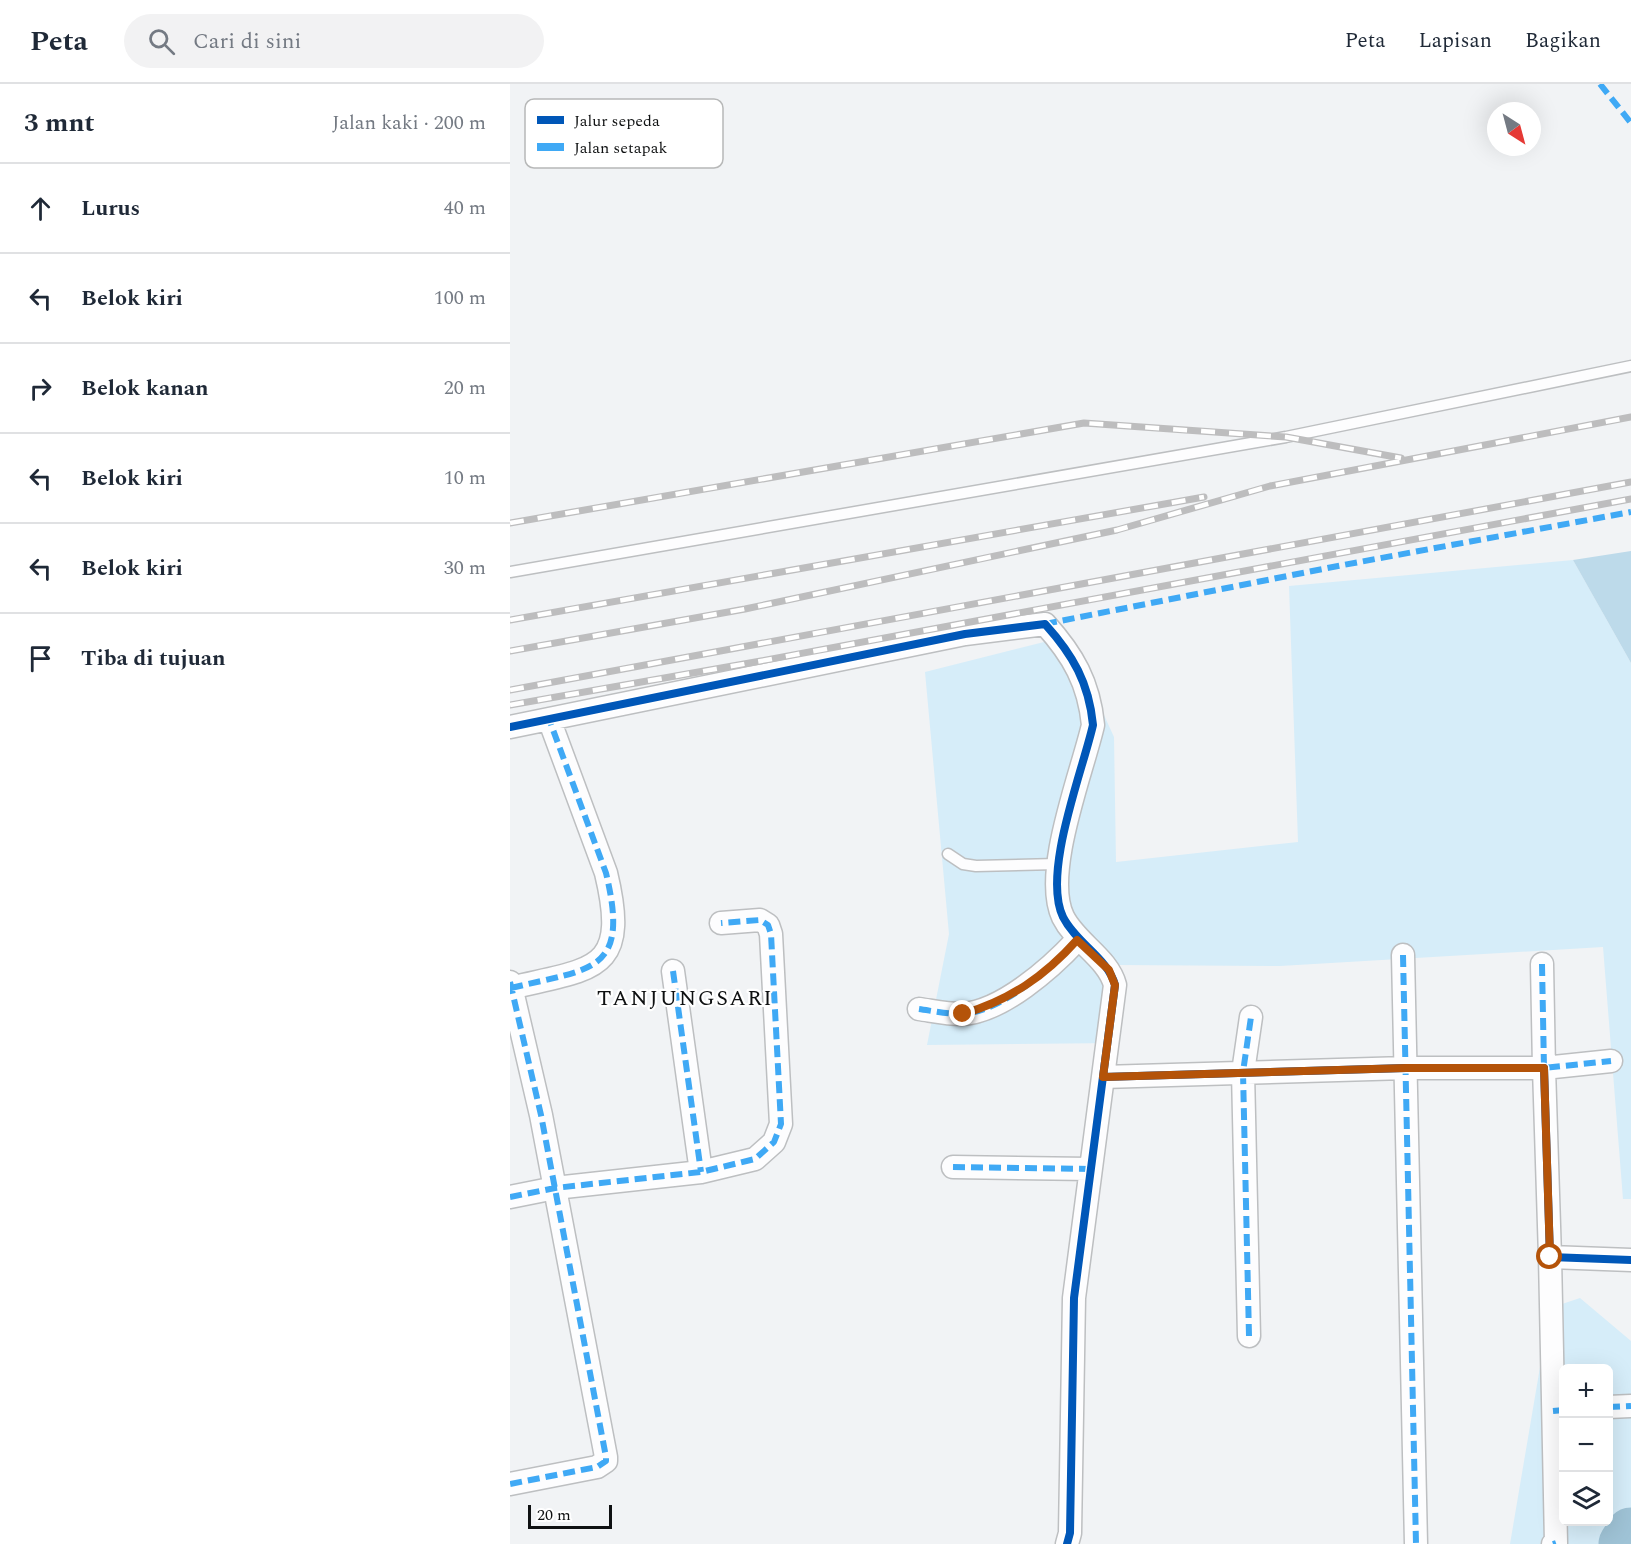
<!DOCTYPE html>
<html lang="id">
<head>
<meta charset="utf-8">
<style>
  body { margin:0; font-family:Spectral,serif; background:#f2f2f3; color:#1f2937 }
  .controls { position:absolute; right:18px; bottom:18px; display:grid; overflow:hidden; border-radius:9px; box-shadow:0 6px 24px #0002 }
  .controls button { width:54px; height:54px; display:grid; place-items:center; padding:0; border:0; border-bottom:2px solid #e0e1e3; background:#fff; color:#1f2937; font:30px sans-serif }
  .compass { position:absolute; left:977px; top:18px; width:54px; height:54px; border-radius:50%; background:#fff; box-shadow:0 6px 24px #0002; rotate:144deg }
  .scale { position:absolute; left:18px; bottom:15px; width:84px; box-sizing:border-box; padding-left:6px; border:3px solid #0f1112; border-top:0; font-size:16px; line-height:21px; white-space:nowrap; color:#0f1112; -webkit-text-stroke:4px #fff; paint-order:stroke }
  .stop { position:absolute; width:18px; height:18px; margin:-14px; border:4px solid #b45309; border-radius:50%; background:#fff }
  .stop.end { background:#b45309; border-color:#fff; box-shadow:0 2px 6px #0008 }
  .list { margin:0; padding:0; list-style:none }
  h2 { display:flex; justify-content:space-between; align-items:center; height:78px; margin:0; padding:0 24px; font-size:26px }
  h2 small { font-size:20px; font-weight:400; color:#747a83 }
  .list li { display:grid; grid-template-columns:39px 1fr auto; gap:18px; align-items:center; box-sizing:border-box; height:90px; padding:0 24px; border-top:2px solid #e0e1e3 }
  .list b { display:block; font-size:22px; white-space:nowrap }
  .list em { font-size:20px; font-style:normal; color:#747a83 }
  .icon { flex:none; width:33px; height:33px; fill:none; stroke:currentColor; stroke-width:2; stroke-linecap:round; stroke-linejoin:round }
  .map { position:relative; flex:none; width:1121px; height:1460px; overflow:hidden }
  header { display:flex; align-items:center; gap:36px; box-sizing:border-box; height:84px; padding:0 30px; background:#fff; border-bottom:2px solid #e0e1e3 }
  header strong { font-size:28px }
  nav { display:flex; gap:33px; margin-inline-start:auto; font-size:21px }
  .search { width:420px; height:54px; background:#f2f2f3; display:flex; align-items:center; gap:15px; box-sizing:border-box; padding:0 21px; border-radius:33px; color:#747a83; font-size:22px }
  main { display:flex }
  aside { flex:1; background:#fff }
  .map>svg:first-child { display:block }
</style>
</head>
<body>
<header>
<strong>Peta</strong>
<div class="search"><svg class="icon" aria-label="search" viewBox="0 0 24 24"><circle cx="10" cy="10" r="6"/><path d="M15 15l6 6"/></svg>Cari di sini</div>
<nav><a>Peta</a><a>Lapisan</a><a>Bagikan</a></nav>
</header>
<main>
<aside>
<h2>3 mnt<small>Jalan kaki · 200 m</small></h2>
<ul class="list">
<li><svg class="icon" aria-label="ahead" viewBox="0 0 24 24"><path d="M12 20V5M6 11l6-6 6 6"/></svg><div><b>Lurus</b></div><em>40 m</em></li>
<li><svg class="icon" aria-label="left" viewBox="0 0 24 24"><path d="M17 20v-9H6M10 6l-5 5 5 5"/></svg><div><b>Belok kiri</b></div><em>100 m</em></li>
<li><svg class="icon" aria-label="right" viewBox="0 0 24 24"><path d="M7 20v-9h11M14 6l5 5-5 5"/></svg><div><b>Belok kanan</b></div><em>20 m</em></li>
<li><svg class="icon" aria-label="left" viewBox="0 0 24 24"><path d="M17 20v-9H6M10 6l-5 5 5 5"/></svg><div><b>Belok kiri</b></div><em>10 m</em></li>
<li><svg class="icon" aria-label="left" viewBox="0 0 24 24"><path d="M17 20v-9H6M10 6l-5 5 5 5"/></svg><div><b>Belok kiri</b></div><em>30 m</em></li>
<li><svg class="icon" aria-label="arrive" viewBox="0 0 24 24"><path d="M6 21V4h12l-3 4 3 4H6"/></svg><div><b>Tiba di tujuan</b></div></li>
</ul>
</aside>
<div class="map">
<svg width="1121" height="1460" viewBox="0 0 1121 1460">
  <rect width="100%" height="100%" fill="#f1f3f5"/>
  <path fill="#d6edf9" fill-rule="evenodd" d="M1063,476L1121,579V1115H1113L1093,863L770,882L607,881V959L417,961L439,850L415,588L558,552L604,653L606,778L788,758L779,502Z
    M1070,1214L1121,1257V1460H1000L1040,1224ZM1054,1284H1098V1438H1054Z"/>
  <path fill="#bddaea" d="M1121,467V579L1063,476Z"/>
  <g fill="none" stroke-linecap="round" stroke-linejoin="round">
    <path stroke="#9fc3d6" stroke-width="51" d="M1114,1460L1121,1449"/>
    <g stroke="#bdbfc1" stroke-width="13">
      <path id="service" d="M0,488L776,353L1121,282
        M438,770L453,780L466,782L547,780"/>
    </g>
    <g stroke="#bdbfc1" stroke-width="25">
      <path id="minor" d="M0,643L455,550L535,540C563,571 579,599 583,641C572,689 532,789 553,833C566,859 598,874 605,901L564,1214L560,1449L557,1460
        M893,871L906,1460
        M1032,880L1034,984L1101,977
        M163,887L191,1088
        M0,898L31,1031L96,1373V1377L87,1383L0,1400
        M1,904C83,884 120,889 96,789L39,635
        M409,925C423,927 437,930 451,930C491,929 542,883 567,856
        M593,993L896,984H1034L1040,1173L1121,1176
        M443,1083L580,1085
        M0,1113L45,1104L191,1088L245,1075L264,1058L271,1040L261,850L258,841L250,836L211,839
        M1040,1173L1046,1459L1043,1460
        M739,1252L733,988L741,933
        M1098,1323L1121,1322"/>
    </g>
    <use href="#service" stroke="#fdfdfe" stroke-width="10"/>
    <use href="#minor" stroke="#fdfdfe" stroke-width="22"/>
    <g stroke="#bdbdbe" stroke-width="7">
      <path id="rail" d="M0,439L574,339L776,353L891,374
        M0,536L694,413
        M0,567L235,525L607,446L760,402L1121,333
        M0,606L1121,398
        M0,621L251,577L1121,415"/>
    </g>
    <use href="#rail" stroke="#fff" stroke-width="4.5" stroke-dasharray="14" stroke-linecap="butt"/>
    <path stroke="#3fa9f5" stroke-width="6" stroke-dasharray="12 6" stroke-linecap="butt" d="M1090,0L1121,39
      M535,540L833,481L1121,428
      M893,871L906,1460
      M1032,880L1034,984L1101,977
      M163,887L191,1088
      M0,898L31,1031L96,1373V1377L87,1383L0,1400
      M1,904C83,884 120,889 96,789L39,635
      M409,925C423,927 437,930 451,930C491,929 542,883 567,856
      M443,1083L580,1085
      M0,1113L45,1104L191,1088L245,1075L264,1058L271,1040L261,850L258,841L250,836L211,839
      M739,1252L733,988L741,933
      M1098,1323L1121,1322
      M1043,1327L1054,1326
      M1043,1460L1046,1459"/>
    <g stroke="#fff" stroke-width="11">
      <path id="cycleway" d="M0,643L455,550L535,540C563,571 579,599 583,641C572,689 532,789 553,833C566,859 598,874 605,901L564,1214L560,1449L557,1460
        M593,993L896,984H1034L1040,1173L1121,1176"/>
    </g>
    <use href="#cycleway" stroke="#0057b8" stroke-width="8"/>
  </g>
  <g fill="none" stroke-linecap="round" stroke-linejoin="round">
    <path stroke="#b45309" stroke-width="8" d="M453,930C500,916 535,892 567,856L599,886L605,901L593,993L896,984H1034L1040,1173"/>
  </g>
  <g text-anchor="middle" stroke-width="4.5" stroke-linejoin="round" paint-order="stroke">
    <g font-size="22" letter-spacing="1.5" fill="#0f1112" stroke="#fff">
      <text x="175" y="921">TANJUNGSARI</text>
    </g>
  </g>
  <rect x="15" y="15" width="198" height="69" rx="9" fill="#fff" stroke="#b7b8b8" stroke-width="1.5"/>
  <rect x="27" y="32" width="27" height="8" fill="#0057b8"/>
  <rect x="27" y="59" width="27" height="8" fill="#3fa9f5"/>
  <g font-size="16" fill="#0f1112">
    <text x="64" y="42">Jalur sepeda</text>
    <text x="64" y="69">Jalan setapak</text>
  </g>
</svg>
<div class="controls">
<button>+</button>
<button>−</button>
<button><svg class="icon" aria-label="layers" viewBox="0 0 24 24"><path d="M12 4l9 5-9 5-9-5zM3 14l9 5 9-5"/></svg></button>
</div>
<svg class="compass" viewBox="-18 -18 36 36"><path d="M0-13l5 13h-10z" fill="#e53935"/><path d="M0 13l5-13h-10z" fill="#747a83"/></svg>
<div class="scale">20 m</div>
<div class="stop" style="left:1040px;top:1173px"></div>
<div class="stop end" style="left:453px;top:930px"></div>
</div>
</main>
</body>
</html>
